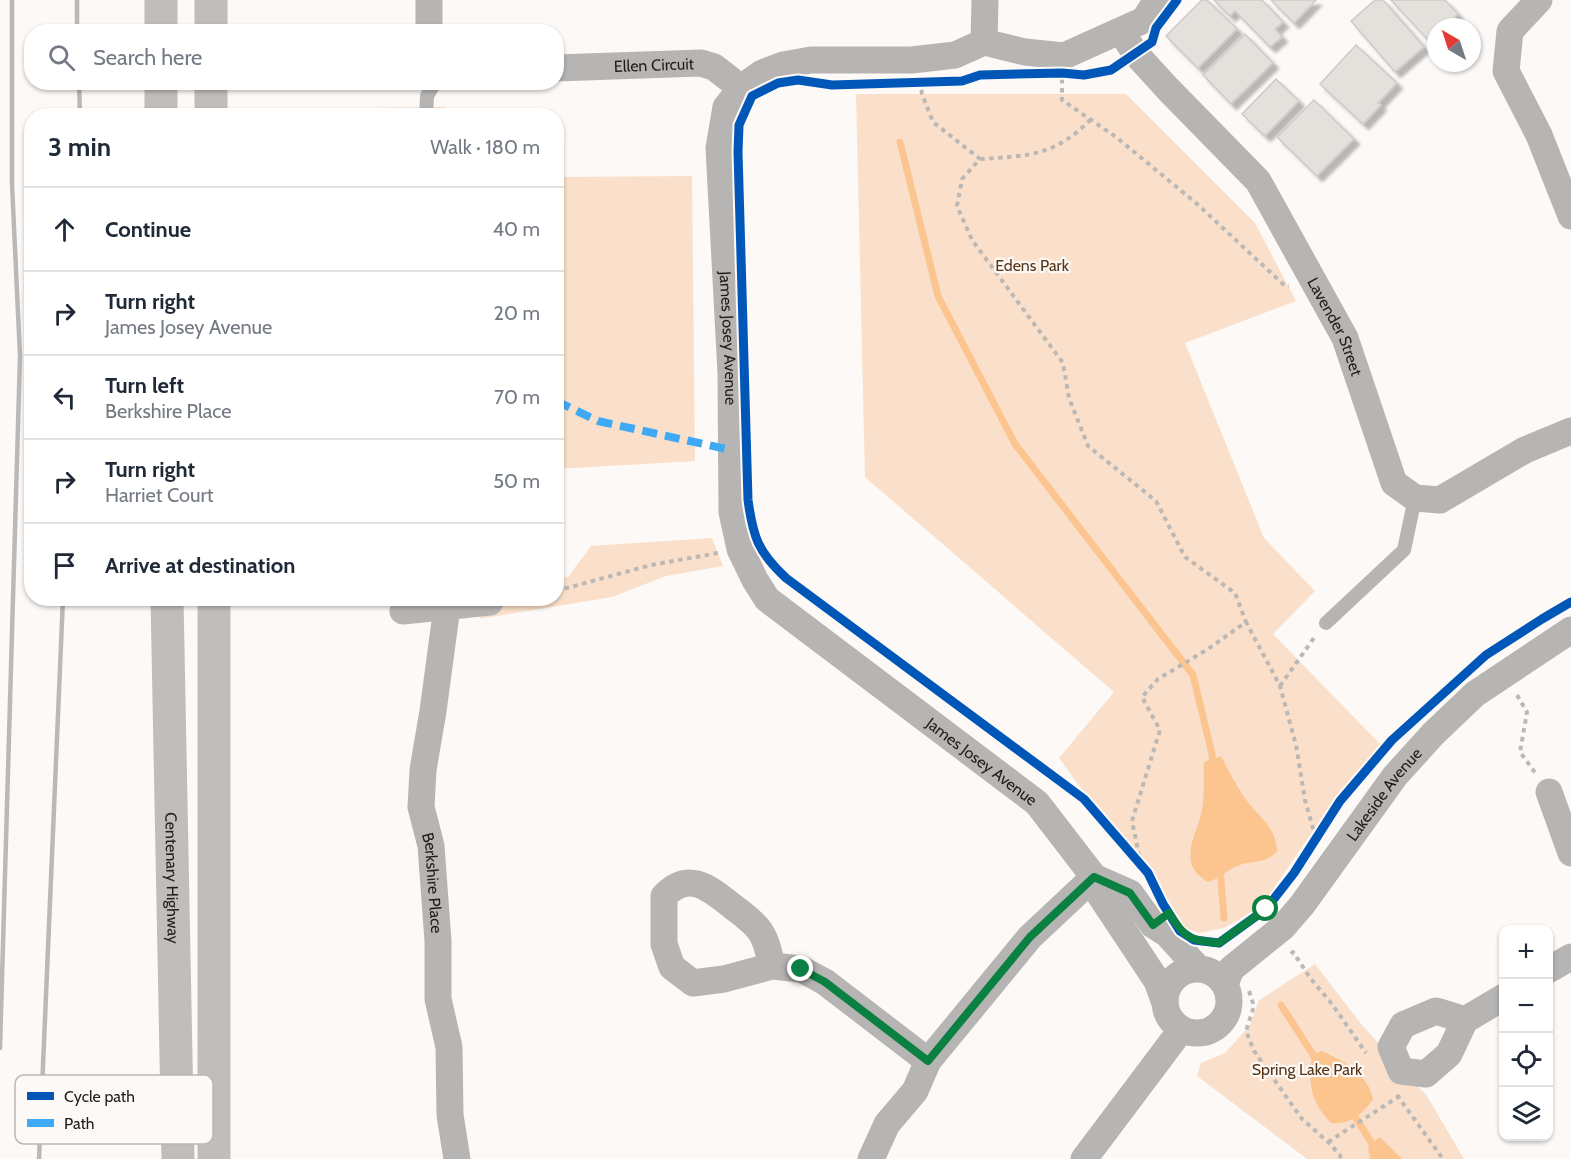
<!DOCTYPE html>
<html lang="en">
<head>
<meta charset="utf-8">
<style>
  body { margin:0; font-family:Cabin,sans-serif; background:#f6f6f7; color:#1f2937 }
  .controls { position:absolute; right:18px; bottom:18px; display:grid; overflow:hidden; border-radius:12px; box-shadow:0 2px 4px #0004 }
  .controls button { width:54px; height:54px; display:grid; place-items:center; padding:0; border:0; border-bottom:2px solid #e0e1e3; background:#fff; color:#1f2937; font:30px sans-serif }
  .compass { position:absolute; left:1427px; top:18px; width:54px; height:54px; border-radius:50%; background:#fff; box-shadow:0 2px 4px #0004; rotate:321deg }
  .stop { position:absolute; width:18px; height:18px; margin:-14px; border:4px solid #0b8043; border-radius:50%; background:#fff }
  .stop.end { background:#0b8043; border-color:#fff; box-shadow:0 2px 6px #0008 }
  .list { margin:0; padding:0; list-style:none }
  h2 { display:flex; justify-content:space-between; align-items:center; height:78px; margin:0; padding:0 24px; font-size:26px }
  h2 small { font-size:20px; font-weight:400; color:#747a83 }
  .list li { display:grid; grid-template-columns:39px 1fr auto; gap:18px; align-items:center; box-sizing:border-box; height:84px; padding:0 24px; border-top:2px solid #e0e1e3 }
  .list b { display:block; font-size:22px; white-space:nowrap }
  .list p { margin:0; font-size:20px; white-space:nowrap; color:#747a83 }
  .list em { font-size:20px; font-style:normal; color:#747a83 }
  .icon { flex:none; width:33px; height:33px; fill:none; stroke:currentColor; stroke-width:2; stroke-linecap:round; stroke-linejoin:round }
  .map { position:relative; flex:none; width:1571px; height:1159px; overflow:hidden }
  .search { position:absolute; background:#fff; box-shadow:0 2px 4px #0004; left:24px; top:24px; width:540px; height:66px; display:flex; align-items:center; gap:15px; box-sizing:border-box; padding:0 21px; border-radius:24px; color:#747a83; font-size:22px }
  .panel { position:absolute; background:#fff; box-shadow:0 2px 4px #0004; left:24px; top:108px; width:540px; height:498px; border-radius:24px }
  .map>svg:first-child { display:block }
</style>
</head>
<body>
<div class="map">
<svg width="1571" height="1159" viewBox="0 0 1571 1159">
  <defs>
    <filter id="shadow"><feDropShadow dx="5.5" dy="5.5" stdDeviation="1.5" flood-color="#0004"/></filter>
  </defs>
  <rect width="100%" height="100%" fill="#fcf9f7"/>
  <path fill="#fae0ca" d="M856,94H1126L1255,223L1296,301L1185,343L1264,538L1315,591L1273,634L1381,745L1332,803L1261,907L1224,928L1199,933L1180,926L1059,758L1114,692L865,477Z
    M446,107V115L291,116L294,109Z
    M692,176L695,461L557,469V177Z
    M712,538L723,566L666,576L612,597L479,619L499,599L556,598L557,579L568,577L591,546Z
    M1315,964L1362,1025L1427,1096L1464,1159H1307L1197,1076L1201,1063L1225,1053L1250,1025L1259,1000Z"/>
  <path fill="#fcc48f" d="M1221,756C1229,772 1237,787 1247,801C1260,817 1277,829 1277,852C1260,866 1253,859 1237,866C1226,871 1219,879 1208,882C1176,864 1196,837 1202,810C1205,795 1203,778 1204,762Z
    M1321,1051C1343,1060 1368,1074 1373,1099C1362,1115 1350,1125 1331,1123C1310,1101 1308,1084 1312,1055Z
    M1380,1137L1402,1159H1370L1368,1146Z"/>
  <g fill="none" stroke-linecap="round" stroke-linejoin="round">
    <path stroke="#fcc48f" stroke-width="7" d="M900,142L938,296L1015,444L1193,675L1212,754L1213,767
      M1220,868L1224,918
      M1281,1005L1317,1061
      M1352,1112L1382,1159"/>
  </g>
  <path fill="#e4e0dc" stroke="#cecac6" stroke-width="1.5" filter="url(#shadow)" d="M1202,0H1207L1237,29L1198,68L1166,36Z
    M1214,0H1262L1283,22L1275,29L1282,37L1270,47L1235,11L1230,16Z
    M1271,0H1316L1294,23Z
    M1375,0H1383L1424,47L1395,72L1351,21Z
    M1391,0H1445L1458,14L1445,27H1436V35L1429,41Z
    M1245,34L1273,63L1231,104L1203,75Z
    M1356,45L1397,83L1378,103L1381,105L1363,124L1320,84Z
    M1276,79L1299,101L1265,136L1242,114Z
    M1314,100L1354,139L1317,176L1277,137Z"/>
  <g fill="none" stroke-linecap="round" stroke-linejoin="round">
    <path stroke="#bbb8b6" stroke-width="4" stroke-dasharray="4.5 4.5" stroke-linecap="butt" d="M1062,79V100L1116,137L1196,203L1284,285L1289,286
      M920,81L922,94L933,122L980,159L962,179L957,206L972,240L1063,363L1069,398L1088,446L1156,501L1185,557L1235,593L1246,622
      M980,159C1028,156 1055,156 1090,120
      M556,591L651,565L718,553
      M1280,686L1316,635
      M1517,695L1527,712L1520,752L1536,774
      M1141,865L1132,821L1160,730L1142,697L1158,679L1208,649L1246,622L1280,686L1296,745L1305,800L1316,839
      M1291,954L1293,952L1311,979L1332,1004L1366,1053
      M1249,991L1254,1006L1246,1031L1254,1051L1302,1119L1328,1142L1340,1155L1341,1159
      M1397,1095L1443,1159
      M1328,1142L1398,1097V1095"/>
    <path stroke="#b7b5b3" stroke-width="14" d="M426,116L427,96L435,82
      M1326,623L1404,550L1415,498"/>
    <g stroke="#b7b5b3" stroke-width="27">
      <path d="M429,0V32"/>
      <path id="s1" d="M1157,0L1144,20L1064,56L1025,52L984,42L955,55L912,60H811L783,65L762,73L741,88L726,107L719,148L731,373L732,512L740,549L755,580L767,599L1037,803L1094,877L1098,892L1157,981L1165,1003"/>
      <path d="M1539,0L1510,31L1506,71L1539,135L1571,216"/>
      <path id="s2" d="M1121,32L1136,54L1167,88L1258,181L1345,338L1394,483L1415,498L1440,500L1525,450L1571,431"/>
      <path d="M984,42L985,0"/>
      <path id="s3" d="M556,68L701,63L714,67L741,88"/>
      <path id="s4" d="M447,607L433,711L423,770L421,807L431,846L438,941V999L449,1047L450,1115L457,1159"/>
      <path d="M403,611L490,602"/>
      <path d="M1549,792L1571,853"/>
      <path d="M1094,877L1130,893L1153,925L1167,934L1198,968"/>
      <path d="M772,966C769,954 767,941 760,931C753,921 741,913 732,906C709,888 689,870 664,896V944L672,967L693,983L724,979L772,966L801,969L825,982L928,1061"/>
      <circle cx="1197" cy="1001" r="32"/>
      <path d="M1548,970L1571,957"/>
      <path id="s5" d="M1225,984L1231,969L1283,927L1302,905L1395,776L1433,734L1475,694L1571,630"/>
      <path d="M1465,1020L1436,1011L1403,1025L1391,1047L1401,1071L1426,1074L1449,1054L1465,1020L1504,997"/>
      <path d="M871,1159L887,1124L915,1091L928,1061L1030,937L1094,877"/>
      <path d="M1084,1159L1181,1030"/>
    </g>
    <g stroke="#c0bdbb" stroke-width="33">
      <path d="M161,0V32"/>
      <path d="M211,0V32"/>
      <path d="M161,82V116"/>
      <path d="M211,82V116"/>
      <path id="s6" d="M167,598L178,1159"/>
      <path d="M214,1159V598"/>
    </g>
    <path stroke="#bbb8b6" stroke-width="4.5" d="M77,0V32
      M79,82L80,116
      M0,1048L20,356L12,184V0
      M39,1159L63,598"/>
    <path stroke="#3fa9f5" stroke-width="8" stroke-dasharray="15 8" stroke-linecap="butt" d="M556,401L598,421L731,450"/>
    <g stroke="#fdf9f6" stroke-width="13">
      <path id="cycleway" d="M1177,0L1156,28L1152,42L1111,70L1084,75L1062,73L980,75L962,81L832,85L798,80L778,83L752,96L739,125L738,152L748,500C753,537 758,552 786,578L1084,799L1148,873L1163,904L1180,931L1194,940L1219,943L1266,909L1294,873L1340,801L1392,740L1486,655L1542,619L1571,602"/>
    </g>
    <use href="#cycleway" stroke="#0057b8" stroke-width="9"/>
  </g>
  <g fill="none" stroke-linecap="round" stroke-linejoin="round">
    <path stroke="#0b8043" stroke-width="8" d="M801,969L825,982L928,1061L1030,937L1094,877L1130,893L1153,925L1169,913C1185,939 1190,940 1219,943L1266,909"/>
  </g>
  <g text-anchor="middle" stroke-width="4.5" stroke-linejoin="round" paint-order="stroke">
    <g font-size="16" fill="#231d18" stroke="#fdf9f6">
      <text dy="6" stroke="none"><textPath href="#s3" startOffset="98">Ellen Circuit</textPath></text>
      <text dy="6" stroke="none"><textPath href="#s2" startOffset="368">Lavender Street</textPath></text>
      <text dy="6" stroke="none"><textPath href="#s1" startOffset="702">James Josey Avenue</textPath></text>
      <text dy="6" stroke="none"><textPath href="#s1" startOffset="1240">James Josey Avenue</textPath></text>
      <text dy="6" stroke="none"><textPath href="#s5" startOffset="250">Lakeside Avenue</textPath></text>
      <text dy="6" stroke="none"><textPath href="#s6" startOffset="280">Centenary Highway</textPath></text>
      <text dy="6" stroke="none"><textPath href="#s4" startOffset="279">Berkshire Place</textPath></text>
    </g>
    <g font-size="16" fill="#563617" stroke="#fdf9f6">
      <text x="1032" y="271">Edens Park</text>
      <text x="1307" y="1075">Spring Lake Park</text>
    </g>
  </g>
  <rect x="15" y="1075" width="198" height="69" rx="9" fill="#fdf9f6" stroke="#bcb7b3" stroke-width="1.5"/>
  <rect x="27" y="1092" width="27" height="8" fill="#0057b8"/>
  <rect x="27" y="1119" width="27" height="8" fill="#3fa9f5"/>
  <g font-size="16" fill="#231d18">
    <text x="64" y="1102">Cycle path</text>
    <text x="64" y="1129">Path</text>
  </g>
</svg>
<div class="controls">
<button>+</button>
<button>−</button>
<button><svg class="icon" aria-label="locate" viewBox="0 0 24 24"><circle cx="12" cy="12" r="6"/><path d="M12 2v4M12 18v4M2 12h4M18 12h4"/></svg></button>
<button><svg class="icon" aria-label="layers" viewBox="0 0 24 24"><path d="M12 4l9 5-9 5-9-5zM3 14l9 5 9-5"/></svg></button>
</div>
<svg class="compass" viewBox="-18 -18 36 36"><path d="M0-13l5 13h-10z" fill="#e53935"/><path d="M0 13l5-13h-10z" fill="#747a83"/></svg>
<div class="stop" style="left:1266px;top:909px"></div>
<div class="stop end" style="left:801px;top:969px"></div>
<div class="search"><svg class="icon" aria-label="search" viewBox="0 0 24 24"><circle cx="10" cy="10" r="6"/><path d="M15 15l6 6"/></svg>Search here</div>
<section class="panel">
<h2>3 min<small>Walk · 180 m</small></h2>
<ul class="list">
<li><svg class="icon" aria-label="ahead" viewBox="0 0 24 24"><path d="M12 20V5M6 11l6-6 6 6"/></svg><div><b>Continue</b></div><em>40 m</em></li>
<li><svg class="icon" aria-label="right" viewBox="0 0 24 24"><path d="M7 20v-9h11M14 6l5 5-5 5"/></svg><div><b>Turn right</b><p>James Josey Avenue</p></div><em>20 m</em></li>
<li><svg class="icon" aria-label="left" viewBox="0 0 24 24"><path d="M17 20v-9H6M10 6l-5 5 5 5"/></svg><div><b>Turn left</b><p>Berkshire Place</p></div><em>70 m</em></li>
<li><svg class="icon" aria-label="right" viewBox="0 0 24 24"><path d="M7 20v-9h11M14 6l5 5-5 5"/></svg><div><b>Turn right</b><p>Harriet Court</p></div><em>50 m</em></li>
<li><svg class="icon" aria-label="arrive" viewBox="0 0 24 24"><path d="M6 21V4h12l-3 4 3 4H6"/></svg><div><b>Arrive at destination</b></div></li>
</ul>
</section>
</div>
</body>
</html>
